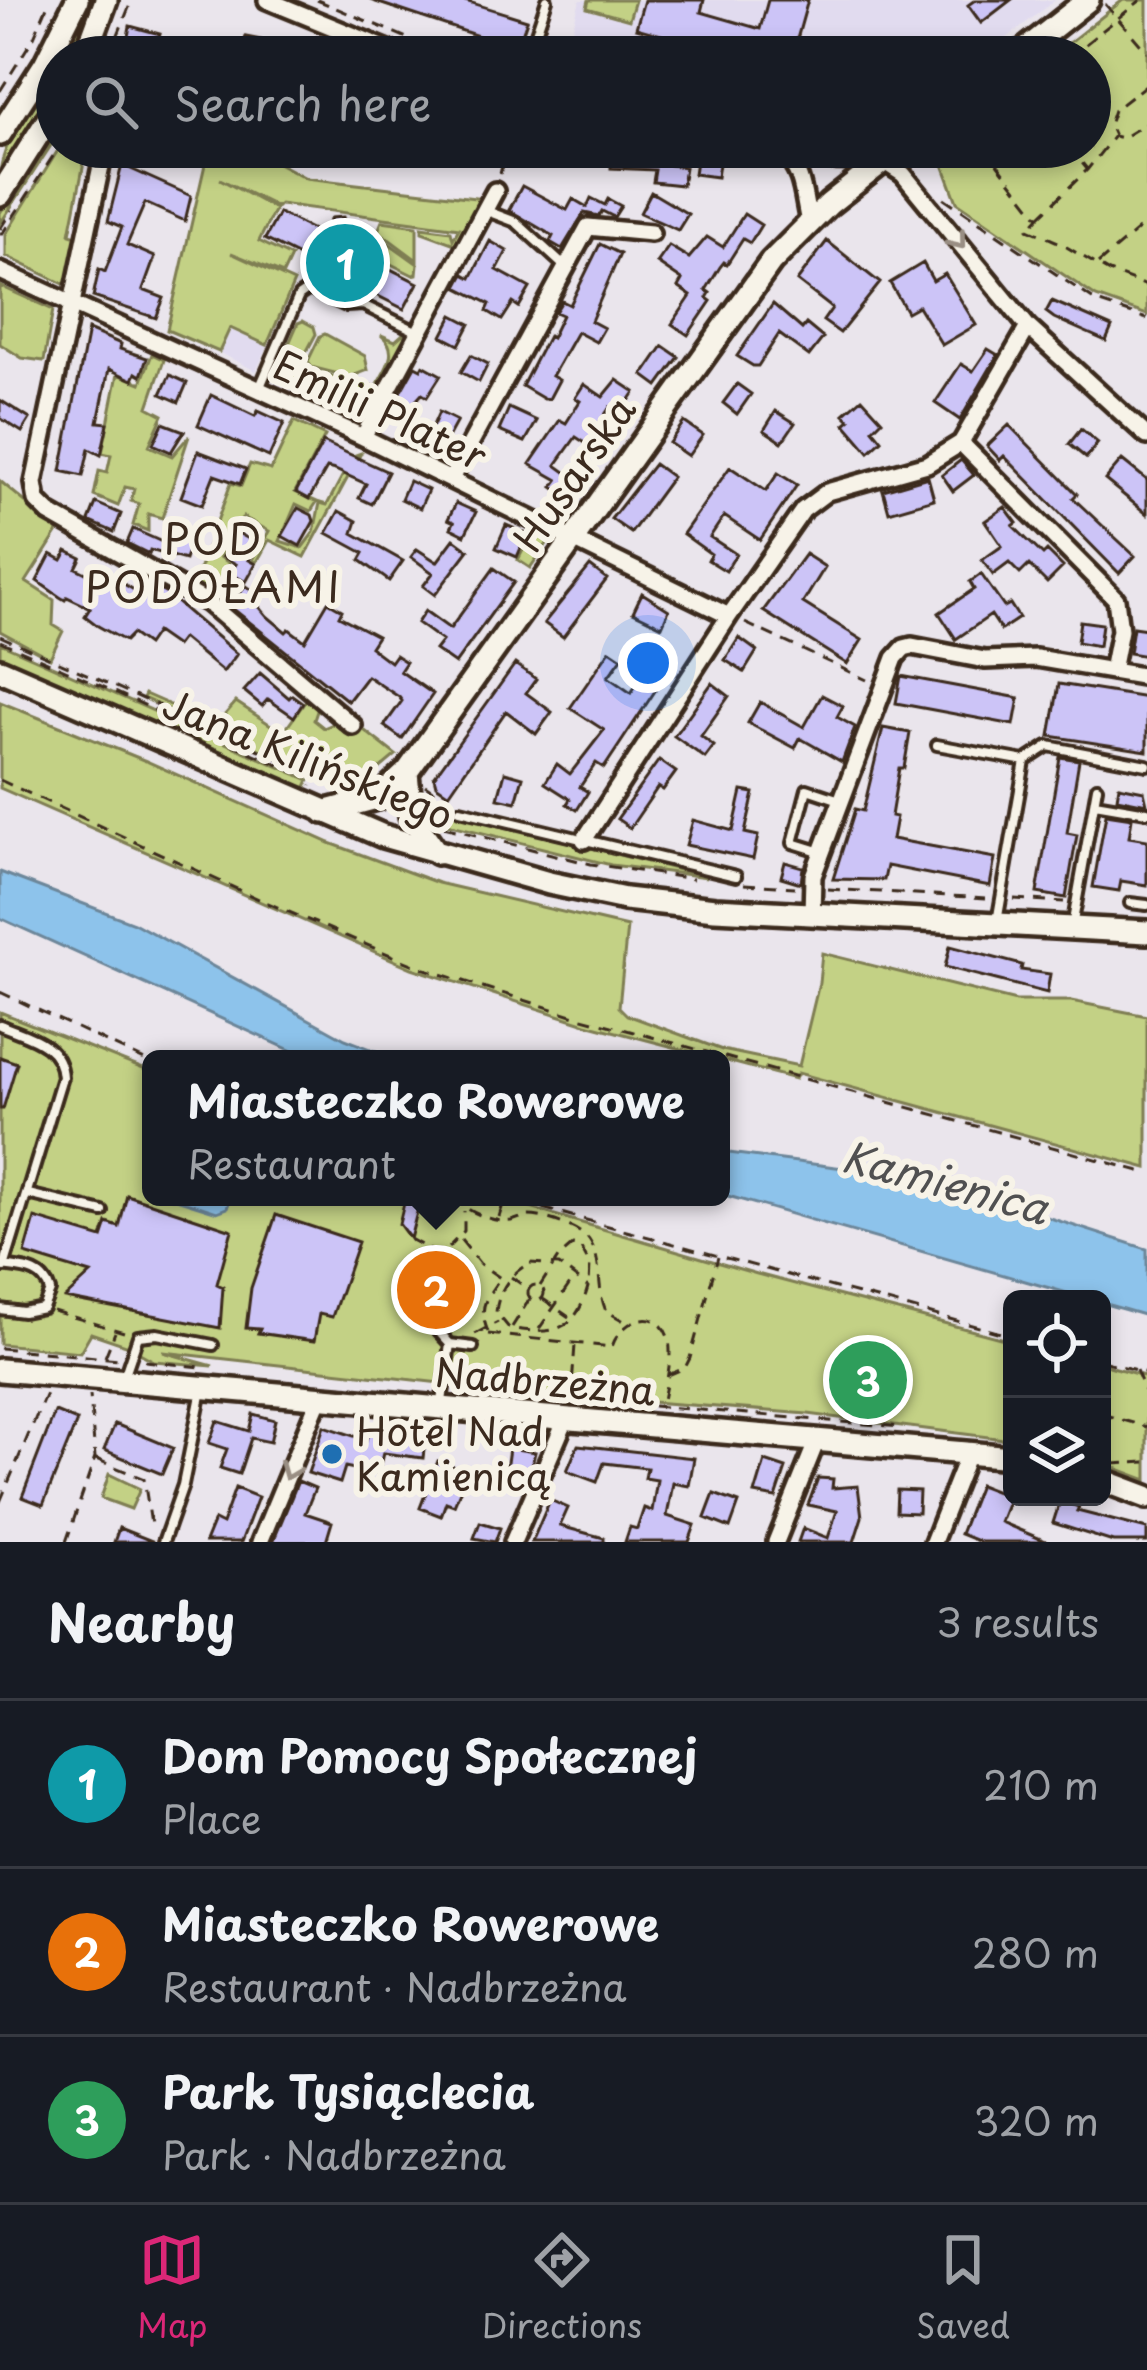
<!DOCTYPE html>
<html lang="en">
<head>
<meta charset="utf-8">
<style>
  body { margin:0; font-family:"Playpen Sans",sans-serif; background:#20242c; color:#f1f3f6 }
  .controls { position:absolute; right:36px; bottom:36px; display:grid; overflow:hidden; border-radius:18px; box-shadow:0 6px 18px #0003 }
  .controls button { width:108px; height:108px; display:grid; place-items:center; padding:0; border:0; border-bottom:3px solid #363941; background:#171b24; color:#f1f3f6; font:60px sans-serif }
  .you { position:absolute; left:648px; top:663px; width:42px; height:42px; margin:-30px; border:9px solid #fff; border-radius:50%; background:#1a73e8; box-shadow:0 0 0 18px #1a73e833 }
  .badge { display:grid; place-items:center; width:78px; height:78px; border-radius:50%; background:#db2777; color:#fff; font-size:39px; font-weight:700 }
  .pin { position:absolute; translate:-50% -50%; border:6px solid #fff; box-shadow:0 3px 12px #0006 }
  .popup { position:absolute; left:142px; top:1050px; width:588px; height:156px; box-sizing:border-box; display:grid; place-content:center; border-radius:18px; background:#171b24; filter:drop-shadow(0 3px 9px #0005); font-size:39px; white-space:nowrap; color:#9ea1a6 }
  .popup b { font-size:45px; color:#f1f3f6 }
  .popup::after { content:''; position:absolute; left:50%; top:100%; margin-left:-24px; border:24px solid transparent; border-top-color:#171b24 }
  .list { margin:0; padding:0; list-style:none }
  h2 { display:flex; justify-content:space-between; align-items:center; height:156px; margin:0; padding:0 48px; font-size:51px }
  h2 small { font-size:39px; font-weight:400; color:#9ea1a6 }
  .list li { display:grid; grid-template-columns:78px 1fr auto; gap:36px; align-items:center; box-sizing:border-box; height:168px; padding:0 48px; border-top:3px solid #363941 }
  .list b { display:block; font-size:45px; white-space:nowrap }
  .list p { margin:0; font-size:39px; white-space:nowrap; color:#9ea1a6 }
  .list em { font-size:39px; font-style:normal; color:#9ea1a6 }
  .icon { flex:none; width:66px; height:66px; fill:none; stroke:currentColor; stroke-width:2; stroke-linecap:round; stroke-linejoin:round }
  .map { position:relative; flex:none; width:1147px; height:1542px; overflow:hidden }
  .search { position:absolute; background:#171b24; box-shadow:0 6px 18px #0003; left:36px; right:36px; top:36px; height:132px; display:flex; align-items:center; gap:30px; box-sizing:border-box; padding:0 42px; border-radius:66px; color:#9ea1a6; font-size:45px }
  .sheet { height:660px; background:#171b24 }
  nav { display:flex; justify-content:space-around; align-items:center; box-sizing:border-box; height:168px; border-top:3px solid #363941; background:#171b24; font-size:33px; color:#9ea1a6 }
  nav a { display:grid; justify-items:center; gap:6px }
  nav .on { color:#db2777 }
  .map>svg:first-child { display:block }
</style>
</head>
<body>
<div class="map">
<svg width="1147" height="1542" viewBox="0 0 1147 1542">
  <rect width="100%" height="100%" fill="#eae5ec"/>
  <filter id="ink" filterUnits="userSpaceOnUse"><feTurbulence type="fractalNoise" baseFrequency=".00833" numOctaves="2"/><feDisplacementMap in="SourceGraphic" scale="24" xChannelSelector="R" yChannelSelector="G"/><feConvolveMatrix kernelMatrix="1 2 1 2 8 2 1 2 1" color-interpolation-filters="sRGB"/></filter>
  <g filter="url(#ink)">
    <path fill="#e1dbef" d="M580,0H1055L983,57H565Z
      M230,329L268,346L256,371L220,353Z"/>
    <path fill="#c3d185" stroke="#7f7e52" stroke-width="3" d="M85,0H96L73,57H57V86L0,175C0,139 65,37 85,0Z
      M589,0H635L629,20L587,8Z
      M1123,0H1147V315L1096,297L957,202L937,148L1090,147V57H1051Z
      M57,123V136L0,224V213Z
      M60,147H87L70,234L80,237L71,279L64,284L6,256V234Z
      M209,147H248L306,178L484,199L460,246L422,232V227L451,231L453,239L459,228L280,204L277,207L220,179L275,209L259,241L291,257L283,274L231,253L294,282L267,345L230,328L219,352L167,330Z
      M382,221L417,226V260L378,231Z
      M376,234L418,264L417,274L413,275L367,252Z
      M0,286L53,310L44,361L22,358L0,344Z
      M303,321L314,327L316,334L300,364L286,360L284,355L298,323Z
      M404,333L406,347L366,421L273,378L284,364L376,387C385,369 401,351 381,335L395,341Z
      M325,334L365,356L368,370L350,377L311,367L308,361L320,336Z
      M152,354L164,360L148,407L163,415L149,446L172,456L189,436L162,518L148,514V531L133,525L139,504L131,501L134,489L125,487L118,506L94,496L99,471L107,473L111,455L102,453L118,374L141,383Z
      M294,421L325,436L295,492L317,502L311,511L296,504L280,541L302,548L314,532L320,503L327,505L353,456L361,453L305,557L269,540L257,562L253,560L269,531L243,517L220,557L229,563L211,597L194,584L231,483L241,486L250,464L271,470Z
      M0,481L59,530L26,582L54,600L53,625L63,631L50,658L0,631Z
      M533,530L549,541L530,568L518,560Z
      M0,643L309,780L305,789L0,656Z
      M145,694L216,725L236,702L283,733L309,696L318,708L314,720L324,728L338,722L354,734L360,727L396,755L370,777L312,772L143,698Z
      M0,702L146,761L330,843L438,883L627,927L619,1007L627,1015L722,1050L799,1066L819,983L822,953L1016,1001H1071L1147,1016V1168L798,1073L795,1079L586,1024L412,968L0,788Z
      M427,793L450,804L448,811L453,813L707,877L611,865L439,822L430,815Z
      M0,1012L151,1072V1197H493L757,1274L1012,1341V1440L808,1414L521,1392L163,1352L213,1366L154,1361L138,1352V1349L91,1333L80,1352L0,1344Z
      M1102,1364L1147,1377V1480L1102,1463Z
      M109,1474L140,1489L131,1509L101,1498Z"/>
    <path fill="#8dc3eb" stroke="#6c8699" stroke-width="3" d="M0,872L134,923L345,1039L396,1059H310L0,918Z
      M721,1152L928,1179L1147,1249V1316L1102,1303V1299H1088L721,1194Z
      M170,1197H231L227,1208L217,1212Z"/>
    <path fill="#ccc4f7" stroke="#3b2a1e" stroke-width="3" d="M370,0H462L527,20L517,49Z
      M644,0H704L701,12L760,29L768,0H808L792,57H740L636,28Z
      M975,0H1011L981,23L968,5Z
      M130,26L160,34L154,57H124Z
      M552,35L568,40L563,57L546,55Z
      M246,37L261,40L298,57H237Z
      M605,147H635L634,150L671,155L670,165L685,167L682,185L653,182L655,170L611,168V164L603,163Z
      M696,160L719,164L717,177L694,174Z
      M122,165L191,196L185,221L145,203L127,245L155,257L143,290L164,298L156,318L93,297L99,269L105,272L122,227L108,221Z
      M522,186L567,210L573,199L587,207L591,198L605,205L608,199L621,206L614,217L602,211L599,216L584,213L562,249L550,242L553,236L509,210Z
      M651,192L688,214L678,230L640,213Z
      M279,213L323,235L331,218L343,217L345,226L337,242L418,283L404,309L265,239Z
      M744,214L761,225L750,243L743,239L727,264L724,262L720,267L706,290L710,293L707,298L711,301L688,335L672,324L691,296L678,287L682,280L657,263L669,246L689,258L707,237L723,247Z
      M490,241L507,251L497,270L530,288L519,307L513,303L502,320L487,311L490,304L457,287L464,274L471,278Z
      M827,241L880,283L840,333L823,321L832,308L797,281Z
      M600,244L620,254L591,321L604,328L596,342L577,332L552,376L559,380L549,399H544L522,386L548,336L551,338L562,315L555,312L562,301L570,305Z
      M923,263L933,281L945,274L976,325L942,345L918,306L907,312L890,283Z
      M1052,301L1112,327L1106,341L1054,318L1046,312Z
      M773,304L802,329L806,324L823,338L809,356L779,334L758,366H753L737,356Z
      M453,315L470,324L459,345L442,336Z
      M88,330L121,344L120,349L147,358L141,376L136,373L133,380L109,369L98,422L108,423L101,455L89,449L83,476L61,471Z
      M663,346L679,357L658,386L643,375Z
      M988,349L998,355L960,420L935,403L961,364L973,371Z
      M471,355L488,364L479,382L461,372Z
      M423,365L441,375L427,397L422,394L404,414L392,407L415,366L421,369Z
      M170,375L187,383L179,402L161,394Z
      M617,380L635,392L620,414L610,407L596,428L603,433L593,448L576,437L556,465L585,486L580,494L572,489L567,497L553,487L558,480L530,464L560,420L566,423L580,401L575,398L584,384L603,397Z
      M737,384L751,394L737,414L723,403Z
      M211,395L255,416L258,411L284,423L269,457L198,425Z
      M862,398L882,420L873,429L882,440L869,452L845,424L850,420L844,414Z
      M0,400L30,419L22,432L0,418Z
      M509,408L537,421L525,442L499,431Z
      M776,411L795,423L782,442L764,430Z
      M439,412L457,421L446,441L430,432Z
      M684,422L703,435L688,456L669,443Z
      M163,423L184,431L171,452L153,444Z
      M1009,425L1077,494L1073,498L1135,556L1119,573L1004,456L1000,460L987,446Z
      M1081,429L1098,443L1086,458L1069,444Z
      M323,442L388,472L372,504L359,498L366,484L335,470L327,468L309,499L296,492Z
      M198,451L246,469L240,484L214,475L202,505L181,497Z
      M961,460L974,475L953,491L942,475Z
      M1122,460L1147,480V514L1105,480Z
      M654,464L672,477L631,533L611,519Z
      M730,467L766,491L778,473L797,485L760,540L724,516L710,537L736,554L726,571L708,560L711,554L683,534Z
      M928,477L934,499L889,512L883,490Z
      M409,481L428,490L420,508L401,499Z
      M96,503L121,514L114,532L89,521Z
      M456,503L476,512L465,535L451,528L454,522L448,519Z
      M1005,507L1017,523L1013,526L1043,555L1047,551L1063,567L1047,583L1029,565L1020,574L1009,563L993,575L982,560L1002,546L985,521Z
      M298,508L312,515L314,521L300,546L282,536Z
      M339,511L357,521L353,533L403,561L389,581L360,560L364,553L327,533Z
      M506,525L527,534L517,557L496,548Z
      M133,529L162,542L166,530L193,535L185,560L150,550L149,554L127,543Z
      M236,532L258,544L249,560L256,564L246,582L230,573L236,564L223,557Z
      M454,539L469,550L435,595L423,586L433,573L411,557L417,549L437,562Z
      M67,551L81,558L76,568L106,583L110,576L141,594L145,583L167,594L237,654L223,672L182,638L176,646L156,632L147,645L132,634L125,641L98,626L85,616L90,608L67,597L65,600L60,597L37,581L51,554L62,560Z
      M805,554L825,567L803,603L862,640L847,664L763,611Z
      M590,566L607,579L563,637L544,623Z
      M494,568L514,582L455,664L435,650L442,641L417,623L425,611L450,629Z
      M981,574L1004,607L1010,604L1019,618L1001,630L991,615L956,639L939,613L974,589L970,582Z
      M245,585L258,594L253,599L267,616L286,632L289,629L305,641L328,602L342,610L339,616L377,636L370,647L390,662L395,655L406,662L400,671L433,694L402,739L384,726L402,701L399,697L367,676L348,701L232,608Z
      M642,593L669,610L662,626L633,612Z
      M1080,621L1102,624L1099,646L1077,642Z
      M1133,627L1147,629V656L1129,653Z
      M739,638L757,651L744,672L725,660Z
      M610,650L622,658L608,677L631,693L647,669L663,679L604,768L596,763L580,787L588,792L577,810L567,804L570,799L545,783L557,764L570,774L604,730L570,708Z
      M515,664L536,679L526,693L552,712L536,734L506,711L449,794L436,785L434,777Z
      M260,673L289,698L292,695L303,703L294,717L268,699L262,706L244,691Z
      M901,676L1019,698L1014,725L896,703Z
      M712,683L729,696L701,736L714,746L705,758L674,736Z
      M1059,684L1147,698V751L1050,736Z
      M822,695L843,706L837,717L855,727L842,762L800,738L795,748L748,723L760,702L804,727Z
      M883,728L910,733L904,768H899L891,816L896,817L892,839L995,858L990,886L887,866L884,880L833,879L855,809L863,811Z
      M1060,757L1079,760L1067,833L1077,835L1066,898L1037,893Z
      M659,760L676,772L663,790L658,787L630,828L617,819Z
      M505,772L523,777L516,802L498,798Z
      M1119,786L1144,791L1147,804L1117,798Z
      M742,791L754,793L745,833L758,836L753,859L686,845L693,820L733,831Z
      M1106,814L1132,818L1129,837L1147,840V885L1121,881L1119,891L1093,887Z
      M785,862L803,867L801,883L781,877Z
      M950,946L1022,965L1021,970L1050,974L1047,993L945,967Z
      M0,1057L17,1063L3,1109H0Z
      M127,1195L232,1230L217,1284L223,1287L220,1328L65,1298L91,1274L25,1254L35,1218L102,1238L107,1223L119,1227Z
      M416,1197H421L410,1239L399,1224L404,1203Z
      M276,1215L358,1242L332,1317L319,1314L314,1341L258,1333L260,1329L246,1328L251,1288Z
      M412,1264L456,1278L443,1321L428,1307L432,1294L405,1286Z
      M55,1412L77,1421L43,1505L22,1497Z
      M253,1414L275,1420L270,1442L251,1438L239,1474L220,1468L227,1449L209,1443L217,1421L249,1431Z
      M115,1424L173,1448L162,1474L104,1450Z
      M324,1426L366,1440L368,1433L425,1442L423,1458L383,1453L378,1474L345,1467L340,1483L308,1473Z
      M578,1445L694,1458L689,1486L673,1483L667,1516L695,1525L689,1542H625L630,1527L637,1529L644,1508L652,1511L657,1480L645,1478L647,1468L604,1463L597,1482L567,1471Z
      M509,1448L535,1452L530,1473L506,1470Z
      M438,1461L459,1469L456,1478L464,1481L454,1505L446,1502L441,1516L420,1508Z
      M765,1461L786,1468L776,1498L755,1494Z
      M818,1478L833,1479L832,1488L858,1486L862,1517L854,1542H798L803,1528L828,1538L837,1511L808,1505Z
      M298,1481L315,1488L305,1513L332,1522L326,1542H273Z
      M979,1485L1010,1497L1000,1522L1048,1542H980L960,1534Z
      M235,1488L258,1497L241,1542H205L214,1520L222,1524Z
      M897,1490L919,1491L918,1513L896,1512Z
      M714,1494L739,1503L730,1528L705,1518Z
      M550,1500L568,1508L560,1526L604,1538V1542H532Z
      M1060,1501L1079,1507L1077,1511L1147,1529V1542H1113L1053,1523Z
      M480,1522L500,1528L495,1542L474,1538Z
      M119,1528L152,1541V1542H114Z"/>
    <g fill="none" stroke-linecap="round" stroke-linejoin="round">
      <g stroke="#3b2a1e" stroke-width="16">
        <path id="lane" d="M528,57L547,0
          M487,211L516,222L564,266
          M259,389L299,296L309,289L346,306L363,305L420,333
          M937,745L1025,761
          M1095,803L1147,812
          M460,810L736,876
          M822,852L793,843L807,789L840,800
          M1130,903L1147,905
          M997,922L1025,761L1048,746L1147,765
          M1072,927L1097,787
          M0,1025C28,1037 60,1042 62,1077L4,1267
          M28,1194L103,1212
          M404,1294L450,1344L442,1402
          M0,1309L23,1312L43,1308L50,1291C43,1268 22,1269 1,1266
          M450,1344L473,1347
          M123,1380L138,1336L157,1334L213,1345
          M163,1542L183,1485L202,1390"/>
      </g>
      <g stroke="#3b2a1e" stroke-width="24">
        <path id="street" d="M267,0L406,57
          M105,147L34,483L37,501L49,513L208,603L353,726
          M736,147L825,160L883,161L903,174L1028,327L1147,436
          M784,154C804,173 803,197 809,222
          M0,271L363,437L729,616
          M363,437L495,191
          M961,443L1116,599L1120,630L1112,671
          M451,479L588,227L651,233
          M584,840L729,616L803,510L827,492L927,464L961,443L1028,327
          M812,914L813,876L895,658L904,648L912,646L985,660L1036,658L1147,677
          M260,1542L319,1399
          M513,1542L565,1421
          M776,1542L817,1440
          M933,1542L969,1451"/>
      </g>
      <g stroke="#3b2a1e" stroke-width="30">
        <path id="secondary" d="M85,57L106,0
          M1016,57L1088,0
          M0,134L45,64L77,0
          M0,195L57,105
          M0,670L383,836L549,883L625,899L715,909L1147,932
          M407,772L411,816L437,853
          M324,812L380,797L407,772L771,262L829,204L901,147
          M0,1370L1012,1457
          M1102,1480L1147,1497"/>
      </g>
      <path stroke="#3b2a1e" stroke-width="3" stroke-dasharray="12 9" stroke-linecap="butt" d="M317,0L452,57
        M1105,4L1147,52
        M109,57L132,0
        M1069,57L1141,0
        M1147,84L1114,110L1109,125L1114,136L1122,138L1147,123
        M0,91L34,37L50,0
        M678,147L723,154
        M984,147L1039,217L1028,229L1058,242L1109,272L1147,286
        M1069,147L1087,169
        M500,174L507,147
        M944,198L1097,302L1147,319
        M1039,217L1087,170L1114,136
        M0,229L12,210
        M0,232L2,234L59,147
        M1098,264L1147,222
        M745,623L867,680
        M0,636L316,775L311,786
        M0,641L295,772L359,783
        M316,775L364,781
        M0,780L261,900L419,967L572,1015L1147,1173
        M425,785L452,803
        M444,827L591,864L693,879
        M744,884L795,887
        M828,889L986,898
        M1014,899L1064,902
        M0,992L151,1063
        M452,1197C465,1210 491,1223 511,1221C518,1220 522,1216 529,1216C545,1216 579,1227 589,1240C603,1260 596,1288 606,1311L626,1322
        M502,1197L1012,1336
        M499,1217L505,1198
        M410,1239L432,1251L446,1250L464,1231V1211
        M461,1240L480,1264L506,1282
        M530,1263L559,1265L588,1287C575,1334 551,1335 509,1328L496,1312C498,1291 511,1272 530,1263Z
        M511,1277L527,1288
        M528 1293a8 8 0 1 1 16 0a8 8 0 1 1-16 0Z
        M540,1286L558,1258L573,1245L580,1246L590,1265L589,1285
        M543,1299L569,1317
        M53,1311L124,1332
        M512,1327L529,1300
        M539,1329L574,1278
        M488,1332C478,1307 485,1299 500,1278
        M475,1334L498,1322
        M488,1334L612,1347C619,1322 656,1303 668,1337C674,1356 665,1386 662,1406
        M0,1348L118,1359
        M105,1357L115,1332
        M145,1361L201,1367
        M1102,1361L1147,1373
        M1136,1370L1147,1396
        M668,1375L685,1368L690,1358L718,1257
        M571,1400L575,1345
        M653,1406L901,1427
        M1102,1414L1147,1427
        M96,1459L144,1479L152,1531
        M1113,1464L1147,1462
        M0,1502L47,1391
        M66,1542L95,1458L90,1395"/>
      <use href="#lane" stroke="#f7f3e8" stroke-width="8"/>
      <use href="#street" stroke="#f7f3e8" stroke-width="15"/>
      <use href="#secondary" stroke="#f7f3e8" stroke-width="21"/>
    </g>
    <defs><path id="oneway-chevron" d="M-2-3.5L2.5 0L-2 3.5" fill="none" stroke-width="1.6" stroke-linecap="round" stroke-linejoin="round" transform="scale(3)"/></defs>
    <g stroke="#998e83">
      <use href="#oneway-chevron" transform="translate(958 241) rotate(51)"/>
      <use href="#oneway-chevron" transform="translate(289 1471) rotate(112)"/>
    </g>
  </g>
  <circle fill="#1f6fb2" stroke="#f7f3e8" stroke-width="4.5" cx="332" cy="1454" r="12"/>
  <g text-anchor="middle" stroke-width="12" stroke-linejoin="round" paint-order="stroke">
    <g font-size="39" fill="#3b2a1e" stroke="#f7f3e8">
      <text transform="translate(380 411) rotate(25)" y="14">Emilii Plater</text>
      <text transform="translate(575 474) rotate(-55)" y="14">Husarska</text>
      <text transform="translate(308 760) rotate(22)" y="14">Jana Kilińskiego</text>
      <text transform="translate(545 1382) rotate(5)" y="14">Nadbrzeżna</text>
    </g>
    <g font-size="39" fill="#3b2a1e" stroke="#f7f3e8" text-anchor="start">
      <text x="356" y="1446">Hotel Nad<tspan x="356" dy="45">Kamienicą</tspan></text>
    </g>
    <g font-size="42" letter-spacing="3" fill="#3b2a1e" stroke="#f7f3e8">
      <text x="214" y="555">POD<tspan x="214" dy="48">PODOŁAMI</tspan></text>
    </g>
    <g font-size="42" font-style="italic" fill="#505051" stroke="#f7f3e8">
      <text transform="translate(945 1183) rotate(15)" y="15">Kamienica</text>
    </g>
  </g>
</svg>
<div class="controls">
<button><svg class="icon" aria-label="locate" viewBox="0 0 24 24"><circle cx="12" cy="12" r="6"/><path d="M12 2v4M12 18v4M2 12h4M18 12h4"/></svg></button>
<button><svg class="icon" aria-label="layers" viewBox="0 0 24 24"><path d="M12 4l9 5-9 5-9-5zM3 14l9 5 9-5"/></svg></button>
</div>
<div class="you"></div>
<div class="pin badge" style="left:345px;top:263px;background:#0f9aa8">1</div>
<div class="pin badge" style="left:436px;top:1290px;background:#e8710a">2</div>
<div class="popup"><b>Miasteczko Rowerowe</b>Restaurant</div>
<div class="pin badge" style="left:868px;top:1380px;background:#2e9e5b">3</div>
<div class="search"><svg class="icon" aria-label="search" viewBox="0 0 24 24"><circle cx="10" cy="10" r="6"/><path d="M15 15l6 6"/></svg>Search here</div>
</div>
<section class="sheet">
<h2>Nearby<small>3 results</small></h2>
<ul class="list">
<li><span class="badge" style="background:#0f9aa8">1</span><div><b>Dom Pomocy Społecznej</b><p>Place</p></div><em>210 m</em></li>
<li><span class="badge" style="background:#e8710a">2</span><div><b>Miasteczko Rowerowe</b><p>Restaurant · Nadbrzeżna</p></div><em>280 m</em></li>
<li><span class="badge" style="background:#2e9e5b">3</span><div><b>Park Tysiąclecia</b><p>Park · Nadbrzeżna</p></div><em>320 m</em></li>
</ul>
</section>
<nav>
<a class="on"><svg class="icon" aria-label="map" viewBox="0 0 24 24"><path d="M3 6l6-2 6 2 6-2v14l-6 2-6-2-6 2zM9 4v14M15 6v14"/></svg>Map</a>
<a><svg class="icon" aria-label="directions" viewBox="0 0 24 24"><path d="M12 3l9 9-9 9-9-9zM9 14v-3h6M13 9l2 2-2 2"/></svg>Directions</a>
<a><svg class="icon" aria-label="saved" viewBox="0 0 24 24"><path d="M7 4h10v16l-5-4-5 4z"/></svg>Saved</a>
</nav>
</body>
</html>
